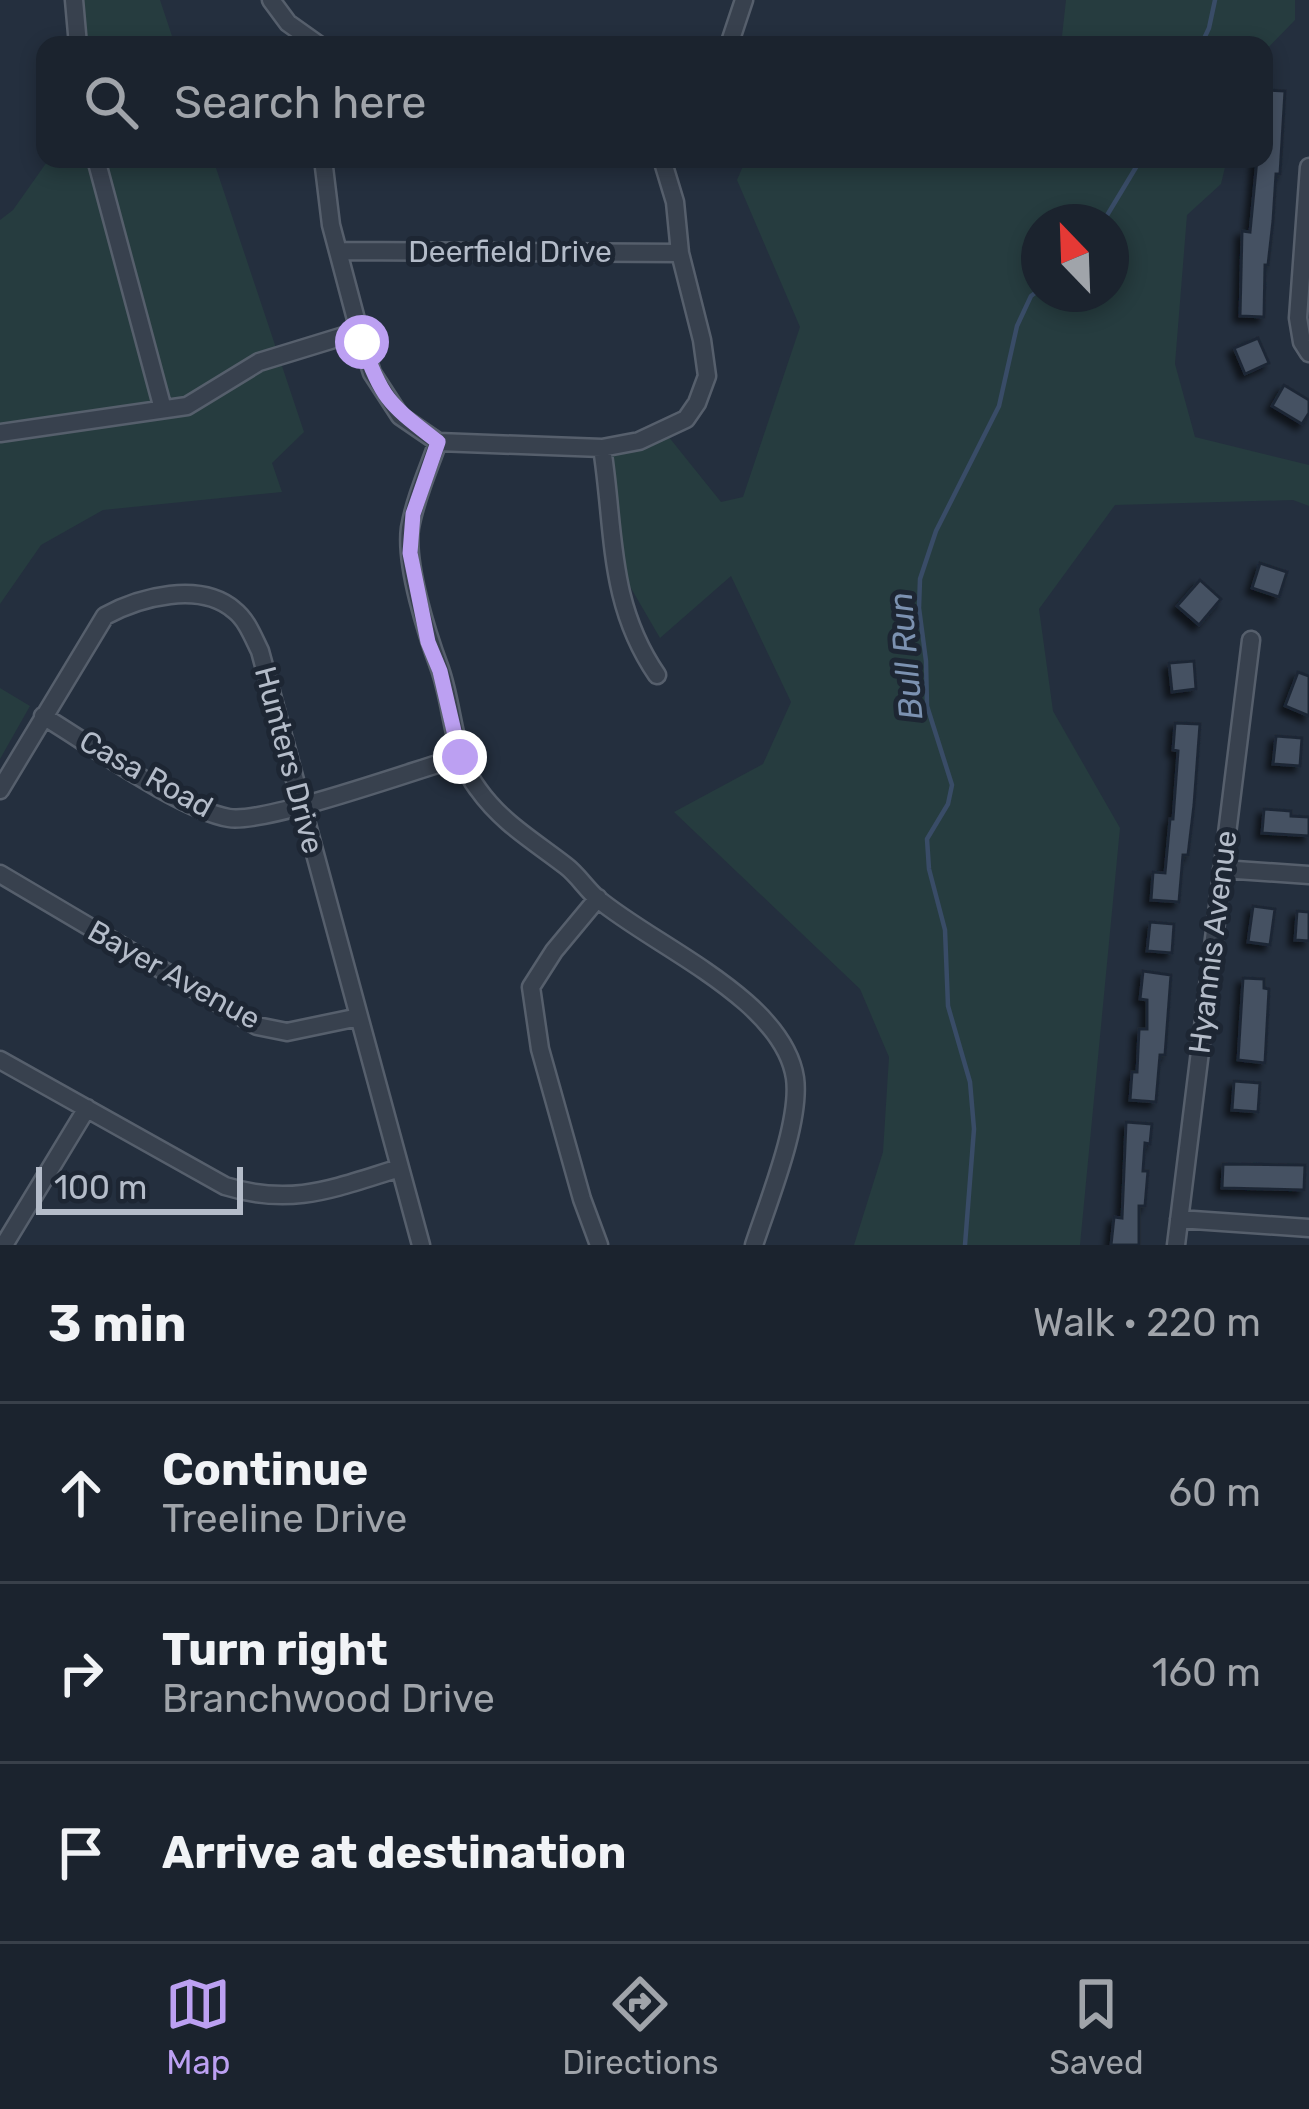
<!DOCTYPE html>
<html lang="en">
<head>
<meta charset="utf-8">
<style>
  body { margin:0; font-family:Rubik,sans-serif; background:#282f3a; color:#f1f3f6 }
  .compass { position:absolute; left:1021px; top:204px; width:108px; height:108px; border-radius:50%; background:#1b232e; box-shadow:0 6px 18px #0003; rotate:337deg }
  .scale { position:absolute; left:36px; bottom:30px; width:207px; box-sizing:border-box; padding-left:12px; border:6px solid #b4bcc9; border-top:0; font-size:33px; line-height:42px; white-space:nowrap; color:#b4bcc9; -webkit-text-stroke:9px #1d2633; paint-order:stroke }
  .stop { position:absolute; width:36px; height:36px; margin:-27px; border:9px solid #bca0f2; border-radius:50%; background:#fff }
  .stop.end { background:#bca0f2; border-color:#fff; box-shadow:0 3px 12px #0008 }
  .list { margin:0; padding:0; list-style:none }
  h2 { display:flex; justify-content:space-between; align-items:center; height:156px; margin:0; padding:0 48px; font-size:51px }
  h2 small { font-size:39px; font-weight:400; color:#a0a4aa }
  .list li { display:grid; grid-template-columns:78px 1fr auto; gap:36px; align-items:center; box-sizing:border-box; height:180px; padding:0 48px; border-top:3px solid #39404a }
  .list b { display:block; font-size:45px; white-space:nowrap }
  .list p { margin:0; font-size:39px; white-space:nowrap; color:#a0a4aa }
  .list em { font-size:39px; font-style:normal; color:#a0a4aa }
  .icon { flex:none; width:66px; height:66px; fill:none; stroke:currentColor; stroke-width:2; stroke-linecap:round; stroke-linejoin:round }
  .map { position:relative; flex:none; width:1309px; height:1245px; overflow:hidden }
  .search { position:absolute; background:#1b232e; box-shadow:0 6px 18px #0003; left:36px; right:36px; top:36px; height:132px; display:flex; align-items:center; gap:30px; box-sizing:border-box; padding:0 42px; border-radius:24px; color:#a0a4aa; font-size:45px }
  .sheet { height:696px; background:#1b232e }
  nav { display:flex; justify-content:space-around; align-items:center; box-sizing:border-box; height:168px; border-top:3px solid #39404a; background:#1b232e; font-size:33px; color:#a0a4aa }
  nav a { display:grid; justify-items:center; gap:6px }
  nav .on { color:#bca0f2 }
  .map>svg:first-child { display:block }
</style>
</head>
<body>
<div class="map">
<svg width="1309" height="1245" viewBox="0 0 1309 1245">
  <defs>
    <filter id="shadow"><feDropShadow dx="-5.5" dy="5.5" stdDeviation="3" flood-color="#0009"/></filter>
  </defs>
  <rect width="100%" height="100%" fill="#242f3e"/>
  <path fill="#263c3f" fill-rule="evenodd" d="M70,0H160L175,45H72Z
    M1066,0H1295V20L1264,52V45H1061Z
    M49,159H213L304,432L272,463L282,492L103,510L41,545L0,604V220L13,210Z
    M746,159H1227L1221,184L1187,215L1175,364L1195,437L1309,465V506L1293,500L1115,505L1039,609L1053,711L1120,828L1080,1245H854L883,1152L889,1057L860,989L674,812L763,764L791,702L731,576L660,638L607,547L605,452L668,436L721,502L743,497L800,327L737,180ZM1039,222H1111V294H1039Z
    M0,688L30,706L0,759Z"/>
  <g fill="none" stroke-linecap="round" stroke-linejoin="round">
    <path stroke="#394c67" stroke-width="4.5" d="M1201,45L1209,28L1215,0
      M1103,222L1141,159
      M965,1245L974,1129L970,1082L948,1006L945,930L929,869L927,839L948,804L952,785L927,706L926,661L919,608L920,579L936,531L999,406L1017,326L1031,296L1039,290"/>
  </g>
  <path fill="#455162" stroke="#1f2835" stroke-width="3" filter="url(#shadow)" d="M1264,90L1285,91L1280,174H1276L1273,221L1268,265H1265L1264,317L1240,316L1242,231L1250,232L1257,159H1264Z
    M1258,338L1269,363L1245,374L1234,348Z
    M1284,385L1309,400V413L1302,424L1272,406Z
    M1260,563L1287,572L1279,597L1252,588Z
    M1200,580L1221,599L1199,625L1177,606Z
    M1194,661L1196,689L1172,692L1169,663Z
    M1298,672L1309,676V716L1285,706Z
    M1175,723L1200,724L1194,805L1188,855H1183L1179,902L1151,900L1153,872L1165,873L1170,819H1173L1178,751L1173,750Z
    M1276,736L1302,738L1300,766L1273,764Z
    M1264,809L1291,811V816L1309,817V836L1262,833Z
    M1253,906L1275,909L1270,945L1248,942Z
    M1297,911L1309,912V941L1295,940Z
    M1150,922L1174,924L1172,953L1147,951Z
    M1143,971L1171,975L1165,1055H1160L1156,1102L1130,1100L1132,1072H1137L1139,1029H1147V1000L1140,999Z
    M1243,978L1264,979V988L1269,989L1265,1063L1238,1060Z
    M1234,1081L1260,1083L1258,1112L1232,1110Z
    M1126,1122L1152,1124L1150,1144L1145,1143L1143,1171H1148L1145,1206H1139V1245H1111L1114,1217L1122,1218Z
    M1223,1164L1305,1165L1304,1190L1222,1188Z"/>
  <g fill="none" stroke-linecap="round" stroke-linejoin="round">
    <g stroke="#565f6c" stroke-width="21">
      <path id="minor" d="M74,0L78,45
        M271,0L288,23L319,45
        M729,45L744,0
        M96,159L163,409
        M323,159L331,225L362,342L372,373L400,416L438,442L602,448L639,441L686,419L697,403L707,376L702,340L680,253L675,202L662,159
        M1309,167L1298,318L1302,342L1309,353
        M340,251L680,253
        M0,433L187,406L259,362L360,331
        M438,442C428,470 415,499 410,528C405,565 427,634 440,669C454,709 452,755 478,789C502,823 534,841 566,866C578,875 586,889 598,899C654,946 783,999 795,1078C801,1122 768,1202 754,1245
        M602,448C615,530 607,602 657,675
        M43,716C88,743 181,810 229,818C265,824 415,770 460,757
        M0,790L105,616C140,597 200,581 234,610C247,620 253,637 260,651L421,1245
        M1222,869L1309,875
        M0,874L257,1026L287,1032L359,1017
        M598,898L554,951L531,987L540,1049L582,1199L599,1245
        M0,1060L225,1186C293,1207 334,1188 400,1168
        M1179,1219L1309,1228
        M4,1245L87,1108
        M1176,1245L1251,640"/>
    </g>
    <use href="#minor" stroke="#38414e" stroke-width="16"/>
  </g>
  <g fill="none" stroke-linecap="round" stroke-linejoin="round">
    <path stroke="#bca0f2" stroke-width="15" d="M362,342C382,401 391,405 438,442L413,514L410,553L428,642L440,671L460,757"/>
  </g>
  <g text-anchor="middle" stroke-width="10" stroke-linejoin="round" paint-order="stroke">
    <g font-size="30" fill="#b4bcc9" stroke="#1d2633">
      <text x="510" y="262">Deerfield Drive</text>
      <text transform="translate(289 760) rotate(75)" y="10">Hunters Drive</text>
      <text transform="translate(146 774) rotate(29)" y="10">Casa Road</text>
      <text transform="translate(1213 942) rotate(-83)" y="10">Hyannis Avenue</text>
      <text transform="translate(174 975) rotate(29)" y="10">Bayer Avenue</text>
    </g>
    <g font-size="33" font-style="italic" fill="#7c92b1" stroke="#1d2633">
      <text transform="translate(905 656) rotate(-95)" y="12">Bull Run</text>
    </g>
  </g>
</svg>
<svg class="compass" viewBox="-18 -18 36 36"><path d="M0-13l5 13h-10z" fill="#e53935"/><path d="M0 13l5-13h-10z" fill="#a0a4aa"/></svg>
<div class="scale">100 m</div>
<div class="stop" style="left:362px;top:342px"></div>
<div class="stop end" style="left:460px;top:757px"></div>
<div class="search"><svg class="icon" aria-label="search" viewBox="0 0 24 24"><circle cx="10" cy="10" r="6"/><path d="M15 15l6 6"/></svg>Search here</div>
</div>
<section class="sheet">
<h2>3 min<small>Walk · 220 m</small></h2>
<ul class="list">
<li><svg class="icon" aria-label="ahead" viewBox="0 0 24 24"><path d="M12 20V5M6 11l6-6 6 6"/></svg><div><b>Continue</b><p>Treeline Drive</p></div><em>60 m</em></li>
<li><svg class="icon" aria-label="right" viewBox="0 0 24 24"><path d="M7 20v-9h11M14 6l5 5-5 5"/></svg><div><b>Turn right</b><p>Branchwood Drive</p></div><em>160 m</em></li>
<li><svg class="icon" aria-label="arrive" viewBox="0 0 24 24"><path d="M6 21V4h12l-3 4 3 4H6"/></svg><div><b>Arrive at destination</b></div></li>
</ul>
</section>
<nav>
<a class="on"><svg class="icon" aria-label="map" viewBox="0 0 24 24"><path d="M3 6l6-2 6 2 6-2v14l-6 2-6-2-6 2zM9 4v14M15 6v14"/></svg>Map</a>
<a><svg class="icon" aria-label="directions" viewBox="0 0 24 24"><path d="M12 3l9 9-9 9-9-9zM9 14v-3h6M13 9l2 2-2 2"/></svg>Directions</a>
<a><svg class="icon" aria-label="saved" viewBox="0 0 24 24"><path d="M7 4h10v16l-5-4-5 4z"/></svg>Saved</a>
</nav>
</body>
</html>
